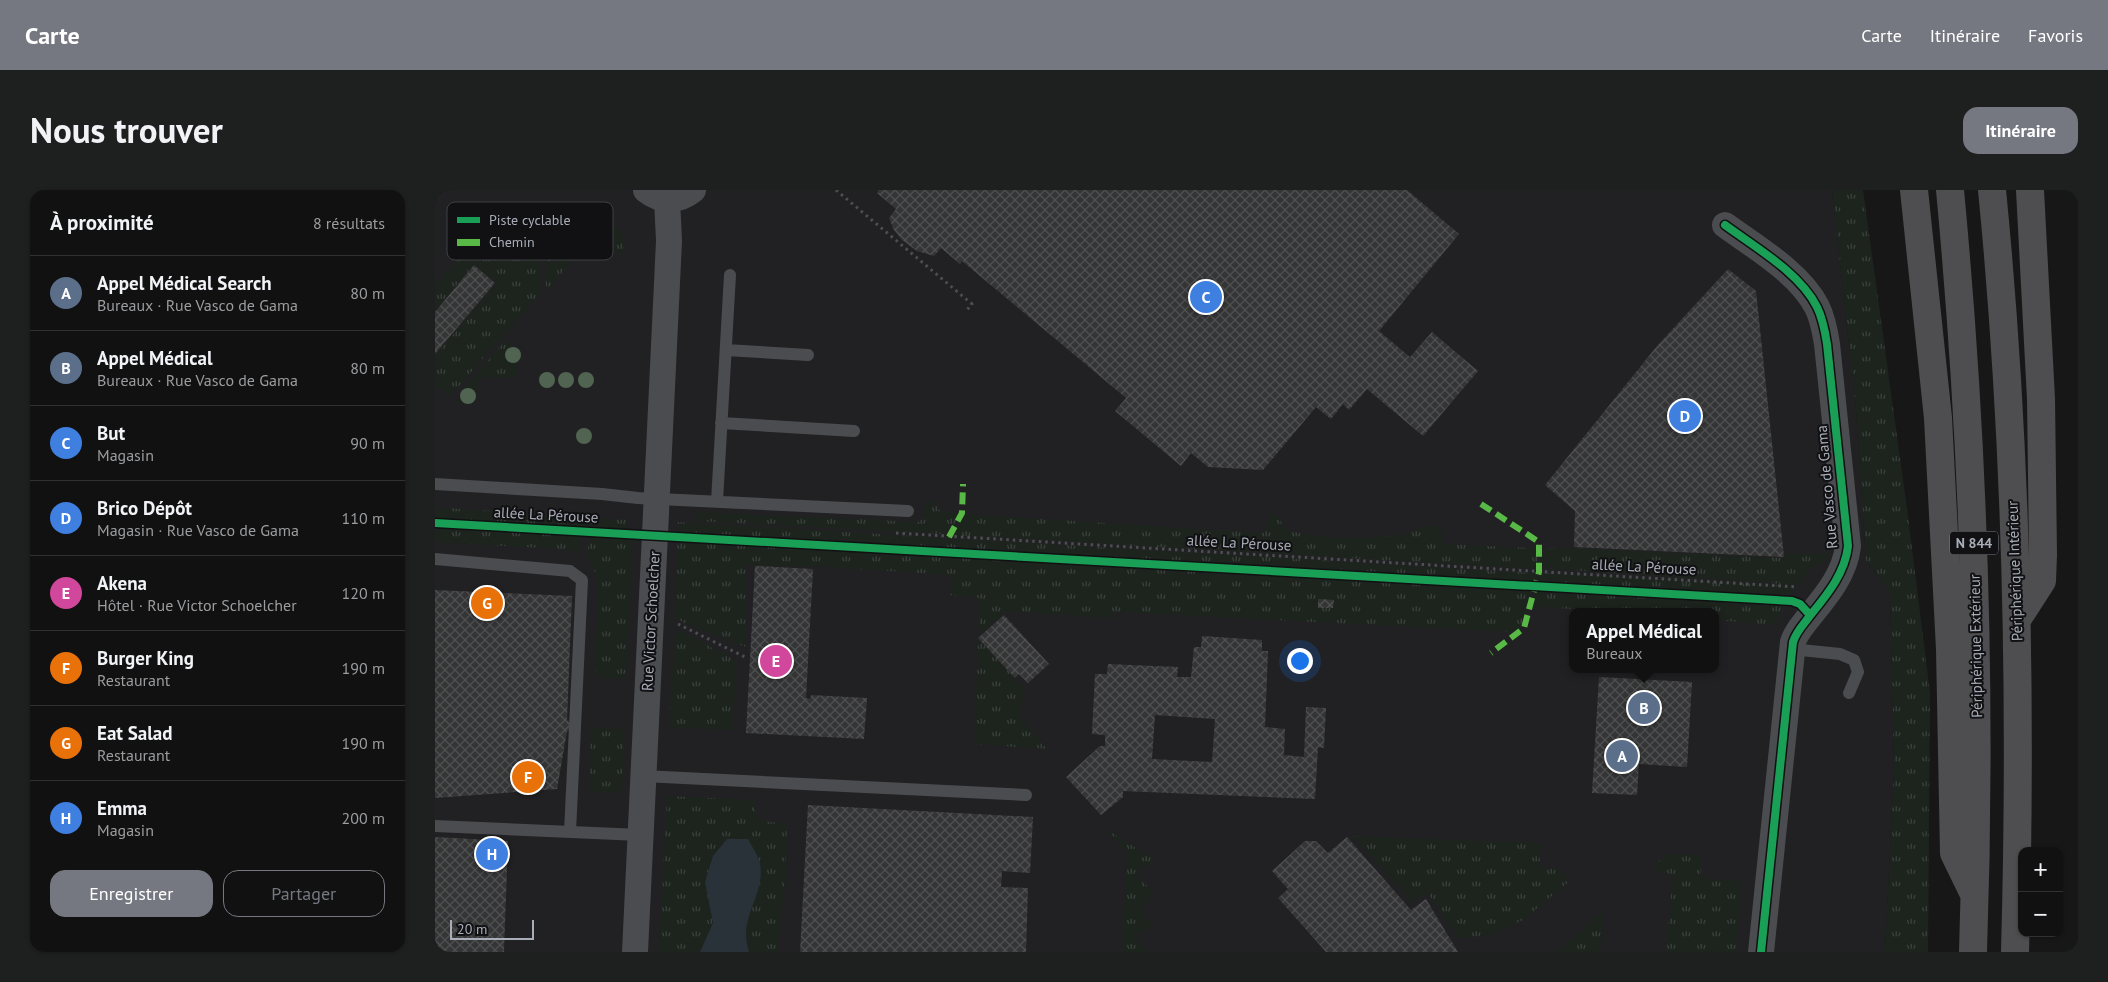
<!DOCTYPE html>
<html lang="fr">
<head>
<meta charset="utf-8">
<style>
  body { margin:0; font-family:"PT Sans",sans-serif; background:#1e1f1f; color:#f1f3f6 }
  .controls { position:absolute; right:15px; bottom:15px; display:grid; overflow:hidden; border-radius:10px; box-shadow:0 1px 4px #0004 }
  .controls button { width:45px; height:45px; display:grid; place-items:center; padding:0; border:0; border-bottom:1px solid #303131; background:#111; color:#f1f3f6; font:25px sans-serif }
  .scale { position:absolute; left:15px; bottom:12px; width:84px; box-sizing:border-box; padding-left:5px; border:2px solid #a8adb8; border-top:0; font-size:14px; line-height:18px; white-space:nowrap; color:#a8adb8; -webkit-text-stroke:4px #111113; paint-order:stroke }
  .you { position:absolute; left:864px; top:470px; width:18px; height:18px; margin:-12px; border:4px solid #fff; border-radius:50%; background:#1a73e8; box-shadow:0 0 0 8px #1a73e833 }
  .badge { display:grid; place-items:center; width:32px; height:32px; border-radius:50%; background:#757880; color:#fff; font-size:16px; font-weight:700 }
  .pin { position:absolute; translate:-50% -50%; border:2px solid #fff; box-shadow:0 1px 5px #0006 }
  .popup { position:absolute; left:1134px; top:418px; width:150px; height:65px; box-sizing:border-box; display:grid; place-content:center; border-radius:10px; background:#111; filter:drop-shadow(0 1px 4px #0005); font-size:16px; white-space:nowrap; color:#9c9d9f }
  .popup b { font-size:19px; color:#f1f3f6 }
  .popup::after { content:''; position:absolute; left:50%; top:100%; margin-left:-10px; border:10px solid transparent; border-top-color:#111 }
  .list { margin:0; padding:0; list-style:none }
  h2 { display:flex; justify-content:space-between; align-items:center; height:65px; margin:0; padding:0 20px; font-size:21px }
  h2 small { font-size:16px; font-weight:400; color:#9c9d9f }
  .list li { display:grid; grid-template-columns:32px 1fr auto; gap:15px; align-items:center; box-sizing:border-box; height:75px; padding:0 20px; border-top:1px solid #303131 }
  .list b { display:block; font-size:19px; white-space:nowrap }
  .list p { margin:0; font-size:16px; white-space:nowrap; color:#9c9d9f }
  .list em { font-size:16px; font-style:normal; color:#9c9d9f }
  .actions { display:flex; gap:10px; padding:15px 20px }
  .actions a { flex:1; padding:11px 0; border:1px solid #757880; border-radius:15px; text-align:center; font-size:18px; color:#757880 }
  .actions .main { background:#757880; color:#fff }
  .map { position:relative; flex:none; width:1643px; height:762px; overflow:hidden; border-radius:15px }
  header { display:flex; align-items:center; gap:30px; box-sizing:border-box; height:70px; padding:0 25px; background:#757880; color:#fff }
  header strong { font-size:24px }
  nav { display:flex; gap:28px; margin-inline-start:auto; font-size:18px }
  .intro { display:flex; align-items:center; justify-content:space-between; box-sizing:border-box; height:120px; padding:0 30px }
  h1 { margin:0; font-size:35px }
  .button { padding:12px 22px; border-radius:15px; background:#757880; color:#fff; font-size:18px; font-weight:700 }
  main { display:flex; gap:30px; padding:0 30px }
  aside { flex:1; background:#111; border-radius:15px; box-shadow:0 1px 4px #0004 }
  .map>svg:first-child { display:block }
</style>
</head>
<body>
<header>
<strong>Carte</strong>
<nav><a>Carte</a><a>Itinéraire</a><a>Favoris</a></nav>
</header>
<div class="intro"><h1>Nous trouver</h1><a class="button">Itinéraire</a></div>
<main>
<aside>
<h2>À proximité<small>8 résultats</small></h2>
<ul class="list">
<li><span class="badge" style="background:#5c6f8a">A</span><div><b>Appel Médical Search</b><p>Bureaux · Rue Vasco de Gama</p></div><em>80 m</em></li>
<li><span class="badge" style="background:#5c6f8a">B</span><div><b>Appel Médical</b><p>Bureaux · Rue Vasco de Gama</p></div><em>80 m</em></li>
<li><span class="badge" style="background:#3f7fe0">C</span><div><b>But</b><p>Magasin</p></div><em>90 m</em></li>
<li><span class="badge" style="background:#3f7fe0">D</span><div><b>Brico Dépôt</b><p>Magasin · Rue Vasco de Gama</p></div><em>110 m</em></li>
<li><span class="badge" style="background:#d1479c">E</span><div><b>Akena</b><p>Hôtel · Rue Victor Schoelcher</p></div><em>120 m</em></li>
<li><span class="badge" style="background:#e8710a">F</span><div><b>Burger King</b><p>Restaurant</p></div><em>190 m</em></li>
<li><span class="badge" style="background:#e8710a">G</span><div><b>Eat Salad</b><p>Restaurant</p></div><em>190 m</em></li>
<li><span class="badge" style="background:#3f7fe0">H</span><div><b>Emma</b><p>Magasin</p></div><em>200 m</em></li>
</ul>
<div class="actions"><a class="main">Enregistrer</a><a>Partager</a></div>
</aside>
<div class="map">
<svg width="1643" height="762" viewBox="0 0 1643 762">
  <defs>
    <pattern id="grass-tufts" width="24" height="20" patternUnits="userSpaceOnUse" patternTransform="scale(1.25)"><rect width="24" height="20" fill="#1d241e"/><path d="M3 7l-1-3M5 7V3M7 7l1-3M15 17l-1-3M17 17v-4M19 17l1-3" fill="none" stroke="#3b413d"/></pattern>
    <pattern id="building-cross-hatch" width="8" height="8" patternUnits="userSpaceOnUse" patternTransform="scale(1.25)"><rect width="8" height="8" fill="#353536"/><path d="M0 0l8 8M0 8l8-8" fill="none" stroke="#4f5051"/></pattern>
  </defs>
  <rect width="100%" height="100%" fill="#171717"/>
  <path fill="#212123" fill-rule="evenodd" d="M0,0H1397L1421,219L1431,371L1455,401L1459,579L1450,762H0ZM1138,422H1280V479H1138Z"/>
  <path fill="url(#grass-tufts)" d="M1397,0H1428L1472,319L1495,503L1493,762H1450L1459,579L1455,401L1431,371L1421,219Z
    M162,13H165L176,31L190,46L188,64L175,63V58L148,59L113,99H111L110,74Z
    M55,31L67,41L0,120V96Z
    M68,42L104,69L107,90L106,103L15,206L0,194V166L62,93L41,75Z
    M70,151L74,152L81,160L82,184L79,188L48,187C34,199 50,214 23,212L33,194Z
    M497,310L505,321L525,324L513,344L261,331L262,322L483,332L489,328V316Z
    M12,318L191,330L192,337L191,341L182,343L0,331V319Z
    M835,323L842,326L852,340C887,350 929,349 964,345C978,343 992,333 1005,336L1008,354L1096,358L1102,362L1103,379L516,345L528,324L827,343L831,341Z
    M242,332L1100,383L1102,384L1100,394L1097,396L242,345Z
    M0,335L142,343L144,345V363L124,359L0,352Z
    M155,344L198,346L191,489L160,487L163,401L161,384L152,366Z
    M242,350L1098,399L1088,436L1078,442L683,422L675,428L571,421L544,444L545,408L515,405L517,385L375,376L311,375V457L251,434L241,428Z
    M1133,358L1350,368L1351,364L1394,363L1387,375L1379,374L1364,395L1106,378V359Z
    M1109,383L1357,396L1360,398L1350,410L1105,396V384Z
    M1102,400L1340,412L1345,414L1347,419L1340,435L1280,430V422H1172L1097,416Z
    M240,439L301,470L298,540L234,537Z
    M543,448L589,498L585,527L612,559L540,554Z
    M158,538L189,539L187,603L158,602L154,600L156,539Z
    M232,606L319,610L320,620L327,631L352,634L350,694L342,762H314C307,740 315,716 325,697L313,649H292L278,666V733L265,762H224Z
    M669,638L720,670L699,683L719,703L705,720L718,735L698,746L714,762H687L692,663Z
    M918,646L1106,653L1104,679L1122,678L1136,690L1088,730L1062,743L1024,749L993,703L977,712Z
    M1233,664L1266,665V688L1306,691L1301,762H1231L1238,684L1221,682L1222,672Z
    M1168,721L1165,762H1123Z"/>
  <path fill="#2a3239" d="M292,649H313C317,657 324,666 325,674C331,704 302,728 314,762H265L278,733L270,692L278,666Z"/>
  <path fill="url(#building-cross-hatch)" fill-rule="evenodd" d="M442,0H972L1024,44L944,141L975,167L997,142L1043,181L988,246L932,199L914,220L908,214L896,229L881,217L828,280L773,277L756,263L746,276L680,221L691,208L527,71L525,74L506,58L499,66L482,61L467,50L459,40L454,28L461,19L442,3L444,2Z
    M39,75L60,93L0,164V122Z
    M1293,79L1321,101L1349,367L1139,357L1140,321L1110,295L1222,156Z
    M320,376L378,379L371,508L375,509L376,505L432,508L429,549L311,543Z
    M0,400L137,406L132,530L142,536L132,541L122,599L0,608Z
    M883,409L899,410L898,418H883Z
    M569,425L614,474L593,493L584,484L580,488L543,448Z
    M767,446L827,450V461H833L830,537L850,539L849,565L869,567L871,517L891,518L889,558L883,557L880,609L688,601V607L666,625L631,587L665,556H670V545L657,544L660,484H672L673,474L743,477L742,487H756L759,457H766ZM720,525L780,529L777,572L717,569Z
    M1164,487L1257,492L1252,577L1204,574L1202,605L1157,603Z
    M373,615L598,627L595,683L567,681L566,697L593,698L591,762H365Z
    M0,647L73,651L69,762H0Z
    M912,647L976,720L991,709L1023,762H891L843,708L853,699L837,681L870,651H881L893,663Z"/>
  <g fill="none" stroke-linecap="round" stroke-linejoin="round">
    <path stroke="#4d4e52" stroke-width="3" stroke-dasharray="2.5 4" stroke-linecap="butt" d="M401,0L537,114L531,121
      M0,333L194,344
      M461,343L1363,397
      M243,434L310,467"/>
    <path stroke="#4b4c50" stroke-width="12" d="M291,160L373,165
      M286,233L419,241
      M0,294L167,304L203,308L473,321
      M282,311L295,85
      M0,369L135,381L147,390L135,642
      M1356,459L1405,464L1419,470L1423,482L1414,503
      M208,586L591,605
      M0,636L205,645"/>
    <path stroke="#4b4c50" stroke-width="26" d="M211,0C226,12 243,12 258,0
      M1290,35C1320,57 1365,83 1382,117C1388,129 1390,141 1392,154L1413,356C1410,384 1391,406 1374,427C1368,435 1361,442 1358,452L1326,762
      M200,762L234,51L232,9"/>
    <path stroke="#4e4e51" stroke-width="28" d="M1479,0L1503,228L1515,459L1519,663L1538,702
      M1515,0C1539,254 1547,507 1538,762
      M1557,0C1582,253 1587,507 1580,762
      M1583,428L1607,391L1608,365L1606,209L1595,0"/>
    <path stroke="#58b947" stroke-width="6" stroke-dasharray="12 6" stroke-linecap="butt" d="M1046,314L1104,352V382L1089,438L1056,463
      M514,347L527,323L528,294"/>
    <g stroke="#111113" stroke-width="11">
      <path id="cycleway" d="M1290,35C1320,57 1365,83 1382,117C1388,129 1390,141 1392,154L1413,356C1410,384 1391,406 1374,427C1368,435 1361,442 1358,452L1326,762
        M0,333L1357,411L1365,414L1375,425"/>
    </g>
    <use href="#cycleway" stroke="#1a9f57" stroke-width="8"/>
  </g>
  <g fill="#506451">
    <circle cx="78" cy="165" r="8"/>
    <circle cx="112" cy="190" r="8"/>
    <circle cx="131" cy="190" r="8"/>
    <circle cx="151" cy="190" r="8"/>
    <circle cx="33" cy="206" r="8"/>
    <circle cx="149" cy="246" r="8"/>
  </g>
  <g text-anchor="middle" stroke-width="4" stroke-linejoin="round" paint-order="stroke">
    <rect fill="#111113" stroke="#7b7e86" stroke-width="1" x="1515" y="341.5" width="48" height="23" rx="4"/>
    <g font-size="14" font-weight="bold" fill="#a8adb8">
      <text x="1539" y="358">N 844</text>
    </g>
    <g font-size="15" fill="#a8adb8" stroke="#111113">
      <text transform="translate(1392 297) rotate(-95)" y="5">Rue Vasco de Gama</text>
      <text transform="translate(111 325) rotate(3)" y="5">allée La Pérouse</text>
      <text transform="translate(804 353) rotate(3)" y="5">allée La Pérouse</text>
      <text transform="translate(1209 377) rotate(3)" y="5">allée La Pérouse</text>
      <text transform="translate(1580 381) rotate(-92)" y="5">Périphérique Intérieur</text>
      <text transform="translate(216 431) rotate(-87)" y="5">Rue Victor Schoelcher</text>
      <text transform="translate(1541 456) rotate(-91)" y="5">Périphérique Extérieur</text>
    </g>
  </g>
  <rect x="12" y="12" width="166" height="58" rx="8" fill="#111113" stroke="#3e4045" stroke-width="1"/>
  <rect x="22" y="27" width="23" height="6" fill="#1a9f57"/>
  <rect x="22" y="49" width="23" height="7" fill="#58b947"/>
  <g font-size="14" fill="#a8adb8">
    <text x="54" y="35">Piste cyclable</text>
    <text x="54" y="57">Chemin</text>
  </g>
</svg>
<div class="controls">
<button>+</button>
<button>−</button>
</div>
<div class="scale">20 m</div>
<div class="you"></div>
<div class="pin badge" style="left:1187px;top:566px;background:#5c6f8a">A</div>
<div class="pin badge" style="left:1209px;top:518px;background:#5c6f8a">B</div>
<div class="popup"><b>Appel Médical</b>Bureaux</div>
<div class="pin badge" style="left:771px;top:107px;background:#3f7fe0">C</div>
<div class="pin badge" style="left:1250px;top:226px;background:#3f7fe0">D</div>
<div class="pin badge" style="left:341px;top:471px;background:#d1479c">E</div>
<div class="pin badge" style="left:93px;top:587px;background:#e8710a">F</div>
<div class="pin badge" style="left:52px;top:413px;background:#e8710a">G</div>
<div class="pin badge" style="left:57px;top:664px;background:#3f7fe0">H</div>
</div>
</main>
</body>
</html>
